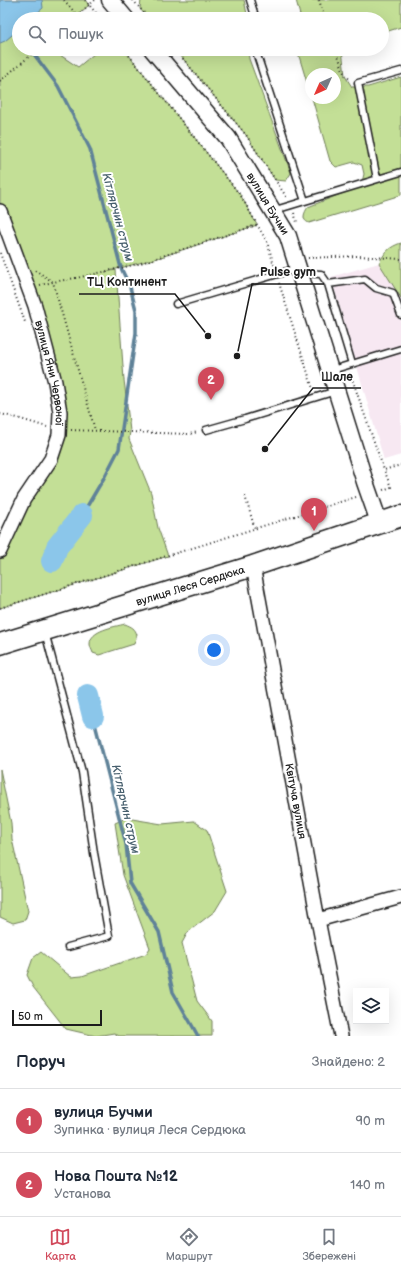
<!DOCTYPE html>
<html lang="uk">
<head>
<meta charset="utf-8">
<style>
  body { margin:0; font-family:"Balsamiq Sans",sans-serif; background:#f6f6f7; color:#1f2937 }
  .controls { position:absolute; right:12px; bottom:12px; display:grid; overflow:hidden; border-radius:0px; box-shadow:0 4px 16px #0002 }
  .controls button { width:36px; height:36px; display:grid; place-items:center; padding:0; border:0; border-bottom:1px solid #e0e1e3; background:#fff; color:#1f2937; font:20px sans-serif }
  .compass { position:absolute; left:305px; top:68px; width:36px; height:36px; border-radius:50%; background:#fff; box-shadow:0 4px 16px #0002; rotate:225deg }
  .scale { position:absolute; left:12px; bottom:10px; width:90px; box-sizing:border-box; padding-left:4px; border:2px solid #1c1c1c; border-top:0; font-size:11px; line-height:14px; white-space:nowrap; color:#1c1c1c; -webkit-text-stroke:3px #fff; paint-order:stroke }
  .you { position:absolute; left:214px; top:650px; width:14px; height:14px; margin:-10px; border:3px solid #fff; border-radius:50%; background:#1a73e8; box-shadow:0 0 0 6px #1a73e833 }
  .badge { display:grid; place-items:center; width:26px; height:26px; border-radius:50%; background:#d1495b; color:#fff; font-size:13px; font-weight:700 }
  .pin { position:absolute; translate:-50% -33px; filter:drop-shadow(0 1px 2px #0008) }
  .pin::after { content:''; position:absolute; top:21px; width:14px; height:12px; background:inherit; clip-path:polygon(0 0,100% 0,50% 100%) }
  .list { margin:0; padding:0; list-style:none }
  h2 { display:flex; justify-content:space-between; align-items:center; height:52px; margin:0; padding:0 16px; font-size:17px }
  h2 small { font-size:13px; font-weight:400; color:#747a83 }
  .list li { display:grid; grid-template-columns:26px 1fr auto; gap:12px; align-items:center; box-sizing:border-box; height:64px; padding:0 16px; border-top:1px solid #e0e1e3 }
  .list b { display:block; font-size:15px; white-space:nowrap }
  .list p { margin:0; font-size:13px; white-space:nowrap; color:#747a83 }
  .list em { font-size:13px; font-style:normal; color:#747a83 }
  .icon { flex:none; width:22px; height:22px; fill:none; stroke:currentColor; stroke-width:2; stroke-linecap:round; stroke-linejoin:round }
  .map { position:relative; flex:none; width:401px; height:1036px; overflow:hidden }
  .search { position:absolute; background:#fff; box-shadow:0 4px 16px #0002; left:12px; right:12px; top:12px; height:44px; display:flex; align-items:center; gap:10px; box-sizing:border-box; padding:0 14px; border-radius:22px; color:#747a83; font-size:15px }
  .sheet { height:180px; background:#fff }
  nav { display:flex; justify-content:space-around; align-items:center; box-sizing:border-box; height:56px; border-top:1px solid #e0e1e3; background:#fff; font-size:11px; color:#747a83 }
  nav a { display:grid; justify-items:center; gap:2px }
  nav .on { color:#d1495b }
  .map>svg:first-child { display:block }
</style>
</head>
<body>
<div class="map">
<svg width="401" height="1036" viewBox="0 0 401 1036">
  <rect width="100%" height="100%" fill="#fff"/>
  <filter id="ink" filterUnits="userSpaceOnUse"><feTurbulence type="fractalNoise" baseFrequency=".025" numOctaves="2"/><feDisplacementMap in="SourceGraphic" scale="8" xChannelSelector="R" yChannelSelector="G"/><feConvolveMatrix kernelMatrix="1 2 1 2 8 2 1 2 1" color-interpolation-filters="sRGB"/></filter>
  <g filter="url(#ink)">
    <path fill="#f7e8f2" d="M379,263L401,298V455L384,460L331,277Z"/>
    <path fill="#c3df96" stroke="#707e59" d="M0,0H85L89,5L73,19H19V49H51L78,67L100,49H124L241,196L257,225L158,258L105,272L116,270L124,380L130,431L129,439L151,493L158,528L168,556L0,608V551L58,441L55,382L0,215Z
      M141,0H244L247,14L246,19H149L140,9Z
      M296,0H401V27L382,33V19H301Z
      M175,49H248L249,59L291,173L286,181L275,180L246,135Z
      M300,49H342L345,76L352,87H368L401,77V195L309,223C301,220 304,213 308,207L361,186L364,174L362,165L354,162L336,167L330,161L312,98H335V74H311V96L299,56Z
      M401,243V298L379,263C385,252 389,247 401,243Z
      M125,624C132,627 135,628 137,635L134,644L99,655L93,653C92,650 90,647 90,644C90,630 114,627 125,624Z
      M0,769L11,823L12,839L28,911L25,920L13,923L0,917Z
      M126,818L162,824L194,821L207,830L227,891L215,911L188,932L182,943L197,1001L212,1021V1036H119L114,1033L96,1036L66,1029L33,987L27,975L33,958L41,952L71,977L82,976L146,954L150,948L123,875L115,823Z"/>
    <path fill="#8bc6ea" stroke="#5f8298" d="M0,0H42L43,8L30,19H19V29L5,41L0,43Z"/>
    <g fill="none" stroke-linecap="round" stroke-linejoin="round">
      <path stroke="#5f8298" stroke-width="3.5" d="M17,31L19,34
        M30,49L58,86L90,149L121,268L130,287L136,310V333L119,449L105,476L82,515
        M93,716L126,844L130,883L159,932L173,992L193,1027L198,1036"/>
      <path stroke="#8bc6ea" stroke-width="22" d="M52,561L57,547L82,515
        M88,696L93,716"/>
      <g stroke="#1c1c1c" stroke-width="9">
        <path id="service" d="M250,0L256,19
          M255,49L305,201
          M377,179L358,83L401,71
          M272,211L401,172
          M302,273L321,274L328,284L365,279L376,288L393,293L401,315
          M328,284L352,364
          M176,304L298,268
          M332,370L401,349
          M206,430L245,419L336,391
          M45,632L82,772L94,853L109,936L68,947"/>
      </g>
      <g stroke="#1c1c1c" stroke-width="16">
        <g id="minor">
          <path id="s1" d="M0,211L35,306L55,382L60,412L59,435L51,459L24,499L0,551"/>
          <path id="s2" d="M253,566L318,920L341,1036"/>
          <path d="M318,920L401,897"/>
        </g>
      </g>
      <g stroke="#1c1c1c" stroke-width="19">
        <g id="tertiary">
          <path d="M110,0L126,19"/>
          <path id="s3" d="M152,49L228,138L288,236L365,482L379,522"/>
        </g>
      </g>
      <g stroke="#1c1c1c" stroke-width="23">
        <g id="primary">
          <path id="s4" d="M0,644L253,566L401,516"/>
        </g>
      </g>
      <path stroke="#1c1c1c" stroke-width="2" stroke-dasharray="1 3" stroke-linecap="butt" d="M64,0L77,15
        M85,0L101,19
        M133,0L149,19
        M319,0L325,19
        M73,19L95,0
        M124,49L241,196L267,242L274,265
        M175,49L246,135L287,198
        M336,49L345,76L350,79
        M0,81L38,49
        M294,213L297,222
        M0,253L25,322
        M308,258L359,256L401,259
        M35,270L53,282L81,277L138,264L257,225
        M279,283L313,389
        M40,285L53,282L95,430
        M350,373L384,470
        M0,414L14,417L47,427
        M71,430L189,434L198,432
        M383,490L391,487L384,470L401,465
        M245,496L255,529
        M0,608L356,497"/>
      <use href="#service" stroke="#fff" stroke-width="6"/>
      <use href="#minor" stroke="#fff" stroke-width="13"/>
      <use href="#tertiary" stroke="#fff" stroke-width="16"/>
      <use href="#primary" stroke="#fff" stroke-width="20"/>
    </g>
  </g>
  <g text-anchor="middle" stroke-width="4" stroke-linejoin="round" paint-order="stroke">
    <g font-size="11" fill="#1c1c1c" stroke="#fff">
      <text dy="4" stroke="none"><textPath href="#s3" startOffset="194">вулиця Бучми</textPath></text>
      <text dy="4" stroke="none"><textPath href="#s1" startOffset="170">вулиця Яни Червоної</textPath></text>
      <text dy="4" stroke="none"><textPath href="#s4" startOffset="199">вулиця Леся Сердюка</textPath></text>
      <text dy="4" stroke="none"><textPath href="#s2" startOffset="239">Квітуча вулиця</textPath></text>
    </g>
    <g font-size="12" font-style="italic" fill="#48606e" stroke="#fff">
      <text transform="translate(118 217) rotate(75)" y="4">Кітлярчин струм</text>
      <text transform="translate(126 809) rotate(77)" y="4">Кітлярчин струм</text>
    </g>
  </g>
  <path fill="none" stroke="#1c1c1c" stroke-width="1.5" d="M237 356L252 284H324M208 336L175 294H79M265 449L313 388H361"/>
  <g fill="#1c1c1c" stroke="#fff" stroke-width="1.5">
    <circle cx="237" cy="356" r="4"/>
    <circle cx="208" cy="336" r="4"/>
    <circle cx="265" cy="449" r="4"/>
  </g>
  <g font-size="12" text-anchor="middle" font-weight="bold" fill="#1c1c1c" stroke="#fff" stroke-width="4" stroke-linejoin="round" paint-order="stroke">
    <text x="288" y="276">Pulse gym</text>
    <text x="127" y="286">ТЦ Континент</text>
    <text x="337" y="381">Шале</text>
  </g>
</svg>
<div class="controls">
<button><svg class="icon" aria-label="layers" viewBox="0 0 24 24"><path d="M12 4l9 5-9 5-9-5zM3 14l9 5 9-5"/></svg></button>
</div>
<svg class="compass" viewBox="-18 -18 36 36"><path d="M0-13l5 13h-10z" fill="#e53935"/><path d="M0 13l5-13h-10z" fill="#747a83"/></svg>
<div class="scale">50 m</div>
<div class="you"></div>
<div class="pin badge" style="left:314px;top:531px">1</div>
<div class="pin badge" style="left:211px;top:400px">2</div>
<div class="search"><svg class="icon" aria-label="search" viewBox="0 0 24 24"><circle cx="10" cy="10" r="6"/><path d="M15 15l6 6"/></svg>Пошук</div>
</div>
<section class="sheet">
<h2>Поруч<small>Знайдено: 2</small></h2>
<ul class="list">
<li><span class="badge">1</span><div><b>вулиця Бучми</b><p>Зупинка · вулиця Леся Сердюка</p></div><em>90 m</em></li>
<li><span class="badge">2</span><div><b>Нова Пошта №12</b><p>Установа</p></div><em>140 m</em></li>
</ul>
</section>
<nav>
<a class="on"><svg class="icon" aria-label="map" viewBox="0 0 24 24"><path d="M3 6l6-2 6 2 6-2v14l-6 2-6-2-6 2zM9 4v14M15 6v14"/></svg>Карта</a>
<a><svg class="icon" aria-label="directions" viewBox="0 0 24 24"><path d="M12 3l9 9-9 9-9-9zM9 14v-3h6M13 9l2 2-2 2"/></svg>Маршрут</a>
<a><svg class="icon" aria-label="saved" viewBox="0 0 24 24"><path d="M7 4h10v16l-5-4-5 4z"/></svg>Збережені</a>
</nav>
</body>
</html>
